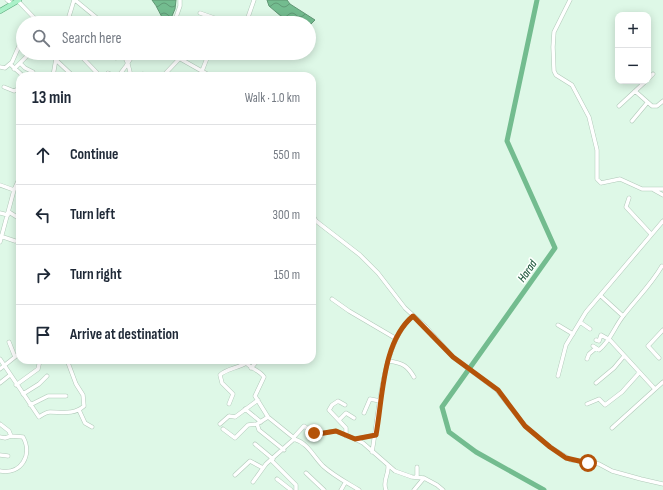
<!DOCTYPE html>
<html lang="en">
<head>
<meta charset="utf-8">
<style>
  body { margin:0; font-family:"Sofia Sans Condensed",sans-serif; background:#f6f6f7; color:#1f2937 }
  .controls { position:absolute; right:12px; top:12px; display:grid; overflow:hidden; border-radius:8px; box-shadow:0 2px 10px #0003 }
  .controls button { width:36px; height:36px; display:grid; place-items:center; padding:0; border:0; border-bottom:1px solid #e0e1e3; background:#fff; color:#1f2937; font:20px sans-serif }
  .stop { position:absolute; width:12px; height:12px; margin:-9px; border:3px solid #b45309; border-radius:50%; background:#fff }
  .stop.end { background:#b45309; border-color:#fff; box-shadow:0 1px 4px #0008 }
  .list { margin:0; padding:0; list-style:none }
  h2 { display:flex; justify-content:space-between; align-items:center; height:52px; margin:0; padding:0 16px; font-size:17px }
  h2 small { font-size:13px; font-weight:400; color:#747a83 }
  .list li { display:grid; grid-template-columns:26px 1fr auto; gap:12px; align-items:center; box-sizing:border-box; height:60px; padding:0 16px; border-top:1px solid #e0e1e3 }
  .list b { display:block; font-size:15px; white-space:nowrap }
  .list em { font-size:13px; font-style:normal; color:#747a83 }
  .icon { flex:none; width:22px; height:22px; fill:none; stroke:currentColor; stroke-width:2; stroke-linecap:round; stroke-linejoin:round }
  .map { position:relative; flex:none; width:663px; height:490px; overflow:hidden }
  .search { position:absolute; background:#fff; box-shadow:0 2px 10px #0003; left:16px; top:16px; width:300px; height:44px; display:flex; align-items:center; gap:10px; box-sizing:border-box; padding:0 14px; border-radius:22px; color:#747a83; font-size:15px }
  .panel { position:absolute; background:#fff; box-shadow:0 2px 10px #0003; left:16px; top:72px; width:300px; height:292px; border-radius:12px }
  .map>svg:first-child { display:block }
</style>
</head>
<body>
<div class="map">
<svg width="663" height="490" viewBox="0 0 663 490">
  <defs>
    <pattern id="water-waves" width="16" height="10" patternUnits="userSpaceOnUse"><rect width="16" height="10" fill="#73bc8f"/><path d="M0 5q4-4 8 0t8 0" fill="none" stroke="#5f9a76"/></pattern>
  </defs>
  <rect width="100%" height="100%" fill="#def8e7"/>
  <path fill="url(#water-waves)" stroke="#609674" d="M152,0H176L175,9L169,23H166C160,16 158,7 152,0Z
    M267,0H287L290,4L315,20L309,26V23H289L269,6Z"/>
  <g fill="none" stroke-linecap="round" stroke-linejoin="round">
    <path stroke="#73bc8f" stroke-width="5" d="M537,0L507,141L555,248L442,407L449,432L476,452L544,490"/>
    <g stroke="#b1c9b9" stroke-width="4.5">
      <path id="minor" d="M7,0L12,4
        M75,0L103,23
        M570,0L554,32L553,47L554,71L556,75L572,85L589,117L597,150V179L601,183L620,179L642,189H663
        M18,1L39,23
        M200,13L220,20
        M67,23L74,0
        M174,23L180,6V0
        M218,23L220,20L234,23
        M246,23L254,0
        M78,53L100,76
        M108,53L116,58L121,53
        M123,53L128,64L131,76
        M170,53L207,74L205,76
        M56,60L73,76
        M20,63L25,68L33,72V76
        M10,64L23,76
        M0,67L5,68L12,62L23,37
        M14,69L30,53
        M202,71L209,53
        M108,73L115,76L120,74L126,66L134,53
        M53,76L57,53
        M142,76L143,74
        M163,76L180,58
        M648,79L653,74
        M4,87L14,91L20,88
        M635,91L652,106H657L663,101
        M619,106L646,81
        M632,121L647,103
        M0,185L14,190
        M654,190L663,195
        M629,198L626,207L651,234
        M9,212L20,219
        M0,213L8,215
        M312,214L316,221L360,255L378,273L405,308L426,327L453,357L497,390L525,426L550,447L571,460L599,464L612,471L641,479L663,484
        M0,236L15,241
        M0,242L14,190L20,177
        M601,296L623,316
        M332,299L349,311L395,338
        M580,322L590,329
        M558,325L573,334
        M596,340L599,341L601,335L610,340L654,388
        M9,342L15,357
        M593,346L599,350C612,339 614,327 624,315C637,298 651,285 662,266
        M659,358L648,346L663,330
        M0,359L39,417C42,415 46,412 50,412C62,412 74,415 84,406L83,395L76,384L67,360
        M587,359L589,354L596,348
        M244,360C249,369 259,369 264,377L255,396L268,417L294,438
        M389,361C402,363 407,365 414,377
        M251,368L258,360
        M0,369L20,353
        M558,376L566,345L586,312L663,221
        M0,383L10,375
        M596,383L614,368L624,356
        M16,385L38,369L40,360
        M23,394L39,384L47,376
        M229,404L233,394L222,383L220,375C226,369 238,368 246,363
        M587,404L599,399L605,405L622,392L639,373
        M30,405L48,396H66
        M345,405L338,401L332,405L329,410L346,428V436
        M245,409L261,422
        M79,410L85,423L92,427
        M364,413L370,399L380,401
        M339,420L346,413L354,418
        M0,424L9,431L11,436L5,438L0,437
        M220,424L229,416L235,417L258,400
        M257,424L259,430L284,450
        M612,428L663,382
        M223,429L235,438L248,425L257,424L268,417
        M294,437L304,426L316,434L336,431L355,439L363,443L395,471L412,477L424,478L437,485L443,490
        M355,439L376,435
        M255,444L273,459
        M372,452C379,413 382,342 413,316
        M0,455L8,456
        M271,460L296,485V490
        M417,467V476
        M0,471C21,475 33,455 23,437L11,436
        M306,473L324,490
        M235,475L250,461L263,468
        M277,479L291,490
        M253,482L266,464L294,439C308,443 313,456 323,466C334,476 346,482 359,490
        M341,490L345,483
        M386,490C382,481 389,475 388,466
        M414,490L424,478"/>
    </g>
    <g stroke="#5bac7d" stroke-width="5.5">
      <path id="major" d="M0,11L19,0"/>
    </g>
    <use href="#minor" stroke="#fff" stroke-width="3.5"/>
    <use href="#major" stroke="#aaf1c8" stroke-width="4.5"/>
  </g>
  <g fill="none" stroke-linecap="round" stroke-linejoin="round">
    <path stroke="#b45309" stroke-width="5" d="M314,433L318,434L336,431L355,439L376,435C383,397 382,342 413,316L453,357L498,390L525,426L550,447L566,458L588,463"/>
  </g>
  <g text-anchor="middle" stroke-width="3.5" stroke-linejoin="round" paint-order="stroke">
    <g font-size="12" font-style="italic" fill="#034023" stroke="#fafffb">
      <text transform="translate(527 271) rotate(-55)" y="4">Harad</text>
    </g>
  </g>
</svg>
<div class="controls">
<button>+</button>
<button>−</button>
</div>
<div class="stop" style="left:588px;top:463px"></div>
<div class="stop end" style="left:314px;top:433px"></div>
<div class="search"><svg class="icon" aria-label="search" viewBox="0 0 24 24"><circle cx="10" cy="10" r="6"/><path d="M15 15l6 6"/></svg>Search here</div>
<section class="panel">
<h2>13 min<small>Walk · 1.0 km</small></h2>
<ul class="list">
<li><svg class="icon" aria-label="ahead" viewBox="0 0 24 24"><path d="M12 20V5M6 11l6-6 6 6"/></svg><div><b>Continue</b></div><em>550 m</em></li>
<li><svg class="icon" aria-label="left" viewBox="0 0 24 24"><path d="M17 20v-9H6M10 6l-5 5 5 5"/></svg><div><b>Turn left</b></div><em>300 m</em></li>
<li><svg class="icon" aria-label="right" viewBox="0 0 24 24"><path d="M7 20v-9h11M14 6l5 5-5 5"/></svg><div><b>Turn right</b></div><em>150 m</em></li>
<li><svg class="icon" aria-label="arrive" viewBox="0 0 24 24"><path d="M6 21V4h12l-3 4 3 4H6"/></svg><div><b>Arrive at destination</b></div></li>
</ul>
</section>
</div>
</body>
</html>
